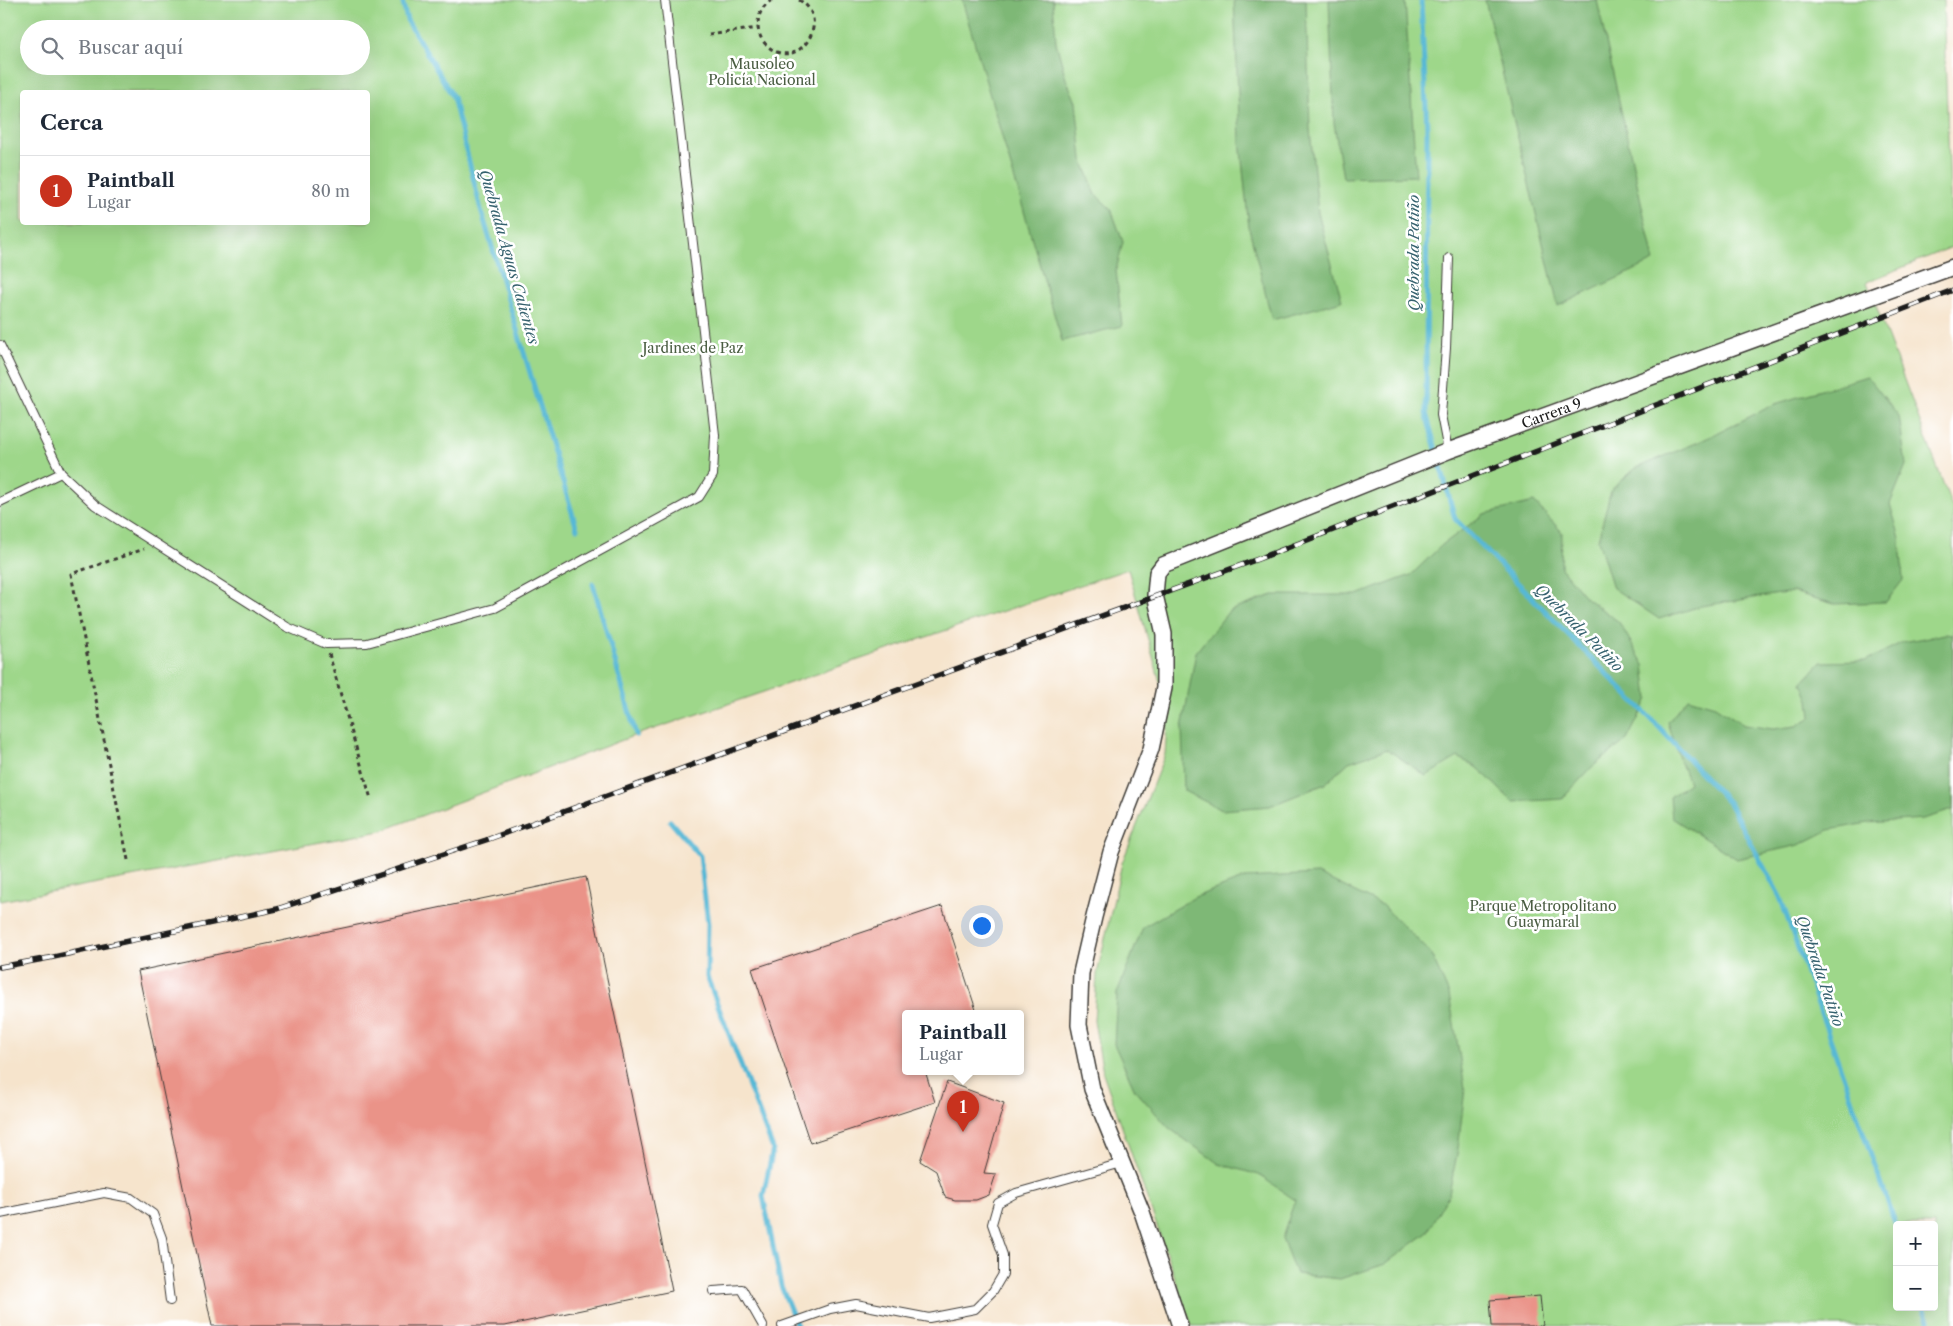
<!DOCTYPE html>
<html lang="es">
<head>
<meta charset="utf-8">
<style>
  body { margin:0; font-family:"Libre Caslon Text",serif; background:#f6f6f7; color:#1f2937 }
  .controls { position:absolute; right:15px; bottom:15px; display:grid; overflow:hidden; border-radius:5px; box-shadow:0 5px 20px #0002 }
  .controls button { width:45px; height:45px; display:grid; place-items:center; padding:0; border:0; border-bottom:1px solid #e0e1e3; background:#fff; color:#1f2937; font:25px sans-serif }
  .you { position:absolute; left:981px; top:925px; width:18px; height:18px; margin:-12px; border:4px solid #fff; border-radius:50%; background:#1a73e8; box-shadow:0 0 0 8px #1a73e833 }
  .badge { display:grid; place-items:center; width:32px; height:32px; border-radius:50%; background:#c8321e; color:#fff; font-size:16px; font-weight:700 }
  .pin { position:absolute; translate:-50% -41px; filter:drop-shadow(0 1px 2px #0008) }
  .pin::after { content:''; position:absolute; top:26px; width:18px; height:15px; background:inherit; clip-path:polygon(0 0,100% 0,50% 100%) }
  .popup { position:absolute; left:902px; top:1010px; width:122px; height:65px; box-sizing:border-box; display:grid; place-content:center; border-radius:5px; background:#fff; filter:drop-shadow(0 1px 4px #0005); font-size:16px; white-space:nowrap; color:#747a83 }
  .popup b { font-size:19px; color:#1f2937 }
  .popup::after { content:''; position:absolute; left:50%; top:100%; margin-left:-10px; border:10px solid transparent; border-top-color:#fff }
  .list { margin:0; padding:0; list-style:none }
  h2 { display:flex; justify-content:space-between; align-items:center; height:65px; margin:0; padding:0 20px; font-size:21px }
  h2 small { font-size:16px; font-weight:400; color:#747a83 }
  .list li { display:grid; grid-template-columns:32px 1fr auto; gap:15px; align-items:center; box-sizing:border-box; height:70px; padding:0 20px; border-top:1px solid #e0e1e3 }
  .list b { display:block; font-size:19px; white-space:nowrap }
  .list p { margin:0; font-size:16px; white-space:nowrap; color:#747a83 }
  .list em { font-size:16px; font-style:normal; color:#747a83 }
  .icon { flex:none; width:28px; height:28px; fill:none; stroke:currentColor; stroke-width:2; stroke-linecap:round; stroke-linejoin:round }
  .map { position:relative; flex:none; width:1953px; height:1326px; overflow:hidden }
  .search { position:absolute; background:#fff; box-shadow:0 5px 20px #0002; left:20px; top:20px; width:350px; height:55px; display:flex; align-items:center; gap:12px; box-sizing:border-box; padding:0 18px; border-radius:28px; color:#747a83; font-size:19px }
  .panel { position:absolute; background:#fff; box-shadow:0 5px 20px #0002; left:20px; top:90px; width:350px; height:135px; border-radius:5px }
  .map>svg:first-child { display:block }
</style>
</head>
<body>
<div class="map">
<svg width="1953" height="1326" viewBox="0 0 1953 1326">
  <rect width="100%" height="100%" fill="#fff"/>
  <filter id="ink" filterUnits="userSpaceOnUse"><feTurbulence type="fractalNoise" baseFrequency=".02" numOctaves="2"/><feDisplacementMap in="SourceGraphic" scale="10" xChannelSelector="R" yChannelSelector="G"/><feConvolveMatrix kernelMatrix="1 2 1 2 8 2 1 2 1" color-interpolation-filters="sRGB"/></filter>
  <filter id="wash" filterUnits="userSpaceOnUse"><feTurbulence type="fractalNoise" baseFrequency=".0096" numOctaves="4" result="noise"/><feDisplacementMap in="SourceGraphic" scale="20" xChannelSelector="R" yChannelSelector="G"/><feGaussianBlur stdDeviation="1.12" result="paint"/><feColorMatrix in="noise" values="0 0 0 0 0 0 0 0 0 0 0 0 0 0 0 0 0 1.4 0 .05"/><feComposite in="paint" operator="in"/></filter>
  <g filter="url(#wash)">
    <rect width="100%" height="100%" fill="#f6e4cc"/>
    <path fill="#9ed78a" stroke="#5d7a53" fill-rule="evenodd" d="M0,0H1943L1952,247L1867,282L1953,509V1326H1192L1103,1073L1094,1021L1097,974L1122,863L1165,754L1168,710L1128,569L636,735L381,831L0,901ZM29,29H361V66H29ZM22,92H368V222H22ZM1897,1225H1934V1307H1897Z"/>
    <path fill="#7eb876" stroke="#4d6a49" d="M962,0H1053L1056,42L1066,79L1076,102L1082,159L1096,195L1111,209L1123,242L1116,270L1122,326L1062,341Z
      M1234,0H1306L1310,129L1318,213L1342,301L1272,320L1249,228L1240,141Z
      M1329,0H1405L1416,176L1343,178L1334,123Z
      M1485,0H1597L1654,261L1558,306Z
      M1867,376L1899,416L1906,465L1890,504L1900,538L1903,580L1886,602L1834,604L1793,592L1701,606L1659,619L1613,588L1598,540L1611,490L1636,468L1701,441L1775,404Z
      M1534,502L1562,532L1561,568L1586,598L1619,622L1644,665L1648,699L1627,740L1592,767L1562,799L1513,802L1479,769L1458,757L1426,776L1387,749L1349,762L1325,784L1270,806L1222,810L1184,791L1182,728L1196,652L1229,611L1273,595H1357L1411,575L1442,545L1484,514Z
      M1945,634L1953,635V810L1923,819L1868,823L1829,830L1799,845L1737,859L1672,818L1670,797L1689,783L1679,758L1668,722L1688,698L1715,706L1744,725L1773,729L1796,726L1811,717L1809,700L1802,683L1821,662L1865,661L1903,642Z
      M1318,874L1382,905L1430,952L1449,994L1465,1088L1458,1149L1449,1194L1427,1233L1385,1264L1340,1279L1296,1274L1282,1238L1295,1200L1259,1175L1219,1164L1169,1128L1135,1090L1114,1044L1117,993L1143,927L1195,897L1245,878Z"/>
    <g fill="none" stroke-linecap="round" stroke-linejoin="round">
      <path stroke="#56b8d5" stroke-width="5" d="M402,0L407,20L453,97L481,210L577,529
        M1421,0L1427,129L1426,413L1455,519L1657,725L1729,803L1780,897L1897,1228
        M593,584L636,735
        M670,821L700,856L708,924L707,977L773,1149L763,1196L781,1286L797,1326
        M1924,1307L1929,1320"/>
    </g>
    <g id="blocks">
      <path fill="#ea9388" d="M586,877L672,1291L505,1326H212L138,971Z
        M942,906L977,1013H906V1071H925L935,1102L810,1143L752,969Z
        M947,1082L1004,1103L984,1173L996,1174L989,1195L976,1200H955L945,1197L936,1171L920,1161Z
        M1540,1296L1543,1326H1492L1490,1300Z"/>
    </g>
  </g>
  <g filter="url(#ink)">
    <use href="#blocks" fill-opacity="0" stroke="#3d3a36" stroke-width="1"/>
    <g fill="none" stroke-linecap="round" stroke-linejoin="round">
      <g stroke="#3d3a36" stroke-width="10">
        <path id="lane" d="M0,345L61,473L95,505L287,627L326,644L367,643L495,608L699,497L713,475L715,435L665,0
          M1448,451L1441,415L1446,348L1449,258
          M0,502L61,473
          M0,1214L104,1193L131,1198L153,1214L162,1238L170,1301
          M713,1291L742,1289L763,1326
          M782,1326L830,1309L856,1304L929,1318L975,1309L993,1291L1003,1274V1255L992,1224L998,1203L1016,1193L1122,1163"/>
      </g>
      <g stroke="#3d3a36" stroke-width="18">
        <g id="street">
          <path id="s1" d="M1180,1326L1142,1212L1092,1089L1079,1025L1081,973L1094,917L1111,852L1151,749L1164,688V634L1155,595L1157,573L1163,565L1448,451L1953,267"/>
        </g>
      </g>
      <path stroke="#3d3a36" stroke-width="3" stroke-dasharray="4 4" stroke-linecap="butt" d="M772,0C763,5 758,14 758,25C758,34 762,42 770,48C800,71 833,19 799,0
        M709,35L758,28
        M329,654L371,799
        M128,860L71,574L144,549"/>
      <use href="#lane" stroke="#fff" stroke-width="8"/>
      <use href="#street" stroke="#fff" stroke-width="15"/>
      <g stroke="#1c1c1c" stroke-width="5.5">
        <path id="rail" d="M0,967L49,958L277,909L486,840L1258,559L1953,290"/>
      </g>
      <use href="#rail" stroke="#fff" stroke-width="4" stroke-dasharray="11" stroke-linecap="butt"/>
    </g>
  </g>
  <g text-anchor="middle" stroke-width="5" stroke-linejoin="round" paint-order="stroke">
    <g font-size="14" fill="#4a5d42" stroke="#fff">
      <text x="762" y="69">Mausoleo<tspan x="762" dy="16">Policía Nacional</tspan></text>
      <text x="693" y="353">Jardines de Paz</text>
      <text x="1543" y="911">Parque Metropolitano<tspan x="1543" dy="16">Guaymaral</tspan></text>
    </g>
    <g font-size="14" fill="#1c1c1c" stroke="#fff">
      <text dy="5" stroke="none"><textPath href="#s1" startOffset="1211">Carrera 9</textPath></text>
    </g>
    <g font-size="15" font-style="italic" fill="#36626f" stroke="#fff">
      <text transform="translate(1414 253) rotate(-90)" y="5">Quebrada Patiño</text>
      <text transform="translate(509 257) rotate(74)" y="5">Quebrada Aguas Calientes</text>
      <text transform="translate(1579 628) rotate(45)" y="5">Quebrada Patiño</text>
      <text transform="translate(1820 971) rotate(71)" y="5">Quebrada Patiño</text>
    </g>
  </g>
</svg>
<div class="controls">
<button>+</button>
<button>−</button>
</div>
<div class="you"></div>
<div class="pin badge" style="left:963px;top:1132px">1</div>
<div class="popup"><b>Paintball</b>Lugar</div>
<div class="search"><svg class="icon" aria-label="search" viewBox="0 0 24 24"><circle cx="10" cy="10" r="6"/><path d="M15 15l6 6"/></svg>Buscar aquí</div>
<section class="panel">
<h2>Cerca<small></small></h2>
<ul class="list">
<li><span class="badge">1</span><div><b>Paintball</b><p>Lugar</p></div><em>80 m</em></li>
</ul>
</section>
</div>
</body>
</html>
